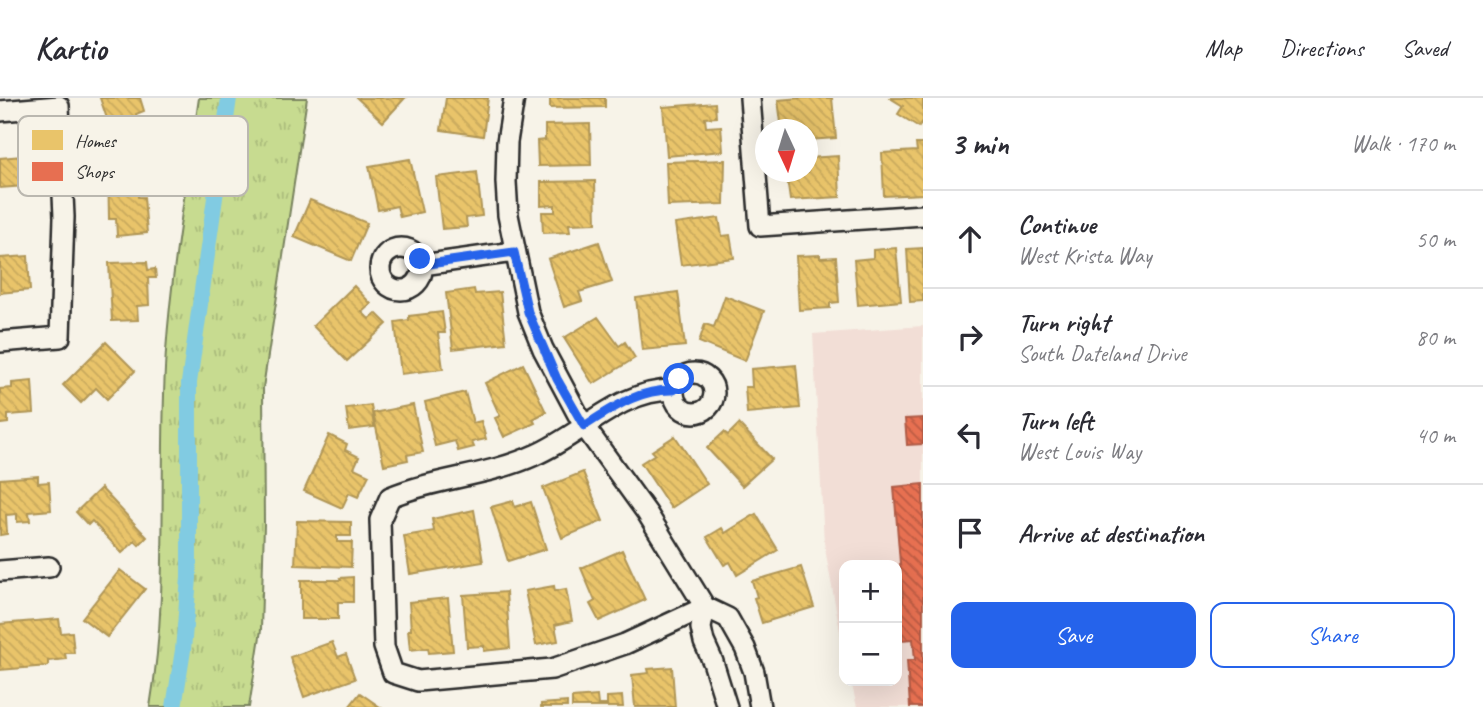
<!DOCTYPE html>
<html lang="en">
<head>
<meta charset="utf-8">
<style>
  body { margin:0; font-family:Caveat,sans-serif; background:#f2f2f3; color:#2b2b33 }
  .controls { position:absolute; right:21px; bottom:21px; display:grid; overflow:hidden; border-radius:14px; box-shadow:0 7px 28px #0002 }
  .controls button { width:63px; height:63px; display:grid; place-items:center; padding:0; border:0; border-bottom:2px solid #e1e1e2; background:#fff; color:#2b2b33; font:35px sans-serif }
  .compass { position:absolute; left:755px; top:21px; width:63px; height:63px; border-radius:50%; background:#fff; box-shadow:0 7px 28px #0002; rotate:176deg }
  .stop { position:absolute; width:21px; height:21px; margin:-16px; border:5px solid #2563eb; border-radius:50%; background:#fff }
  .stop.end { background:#2563eb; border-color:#fff; box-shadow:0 2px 7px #0008 }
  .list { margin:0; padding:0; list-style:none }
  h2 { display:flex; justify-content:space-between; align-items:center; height:91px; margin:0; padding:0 28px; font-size:30px }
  h2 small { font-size:23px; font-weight:400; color:#7c7c81 }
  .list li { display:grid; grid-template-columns:46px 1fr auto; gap:21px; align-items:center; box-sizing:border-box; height:98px; padding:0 28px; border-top:2px solid #e1e1e2 }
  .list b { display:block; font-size:26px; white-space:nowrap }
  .list p { margin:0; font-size:23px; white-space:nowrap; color:#7c7c81 }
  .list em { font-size:23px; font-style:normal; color:#7c7c81 }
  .actions { display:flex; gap:14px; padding:21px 28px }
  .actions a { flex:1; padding:16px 0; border:2px solid #2563eb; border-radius:14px; text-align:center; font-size:24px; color:#2563eb }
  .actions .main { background:#2563eb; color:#fff }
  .icon { flex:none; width:38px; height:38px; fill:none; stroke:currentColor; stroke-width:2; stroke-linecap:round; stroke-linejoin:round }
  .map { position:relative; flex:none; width:923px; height:609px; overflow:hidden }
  header { display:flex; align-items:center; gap:42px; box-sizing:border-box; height:98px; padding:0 35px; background:#fff; border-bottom:2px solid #e1e1e2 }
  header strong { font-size:33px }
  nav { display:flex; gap:38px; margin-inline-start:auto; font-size:24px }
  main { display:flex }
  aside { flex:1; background:#fff }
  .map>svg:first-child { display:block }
</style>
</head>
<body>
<header>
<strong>Kartio</strong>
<nav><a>Map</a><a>Directions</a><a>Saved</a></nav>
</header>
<main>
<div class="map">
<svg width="923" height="609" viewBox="0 0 923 609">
  <defs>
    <pattern id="grass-tufts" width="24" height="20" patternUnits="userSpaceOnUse" patternTransform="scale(1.75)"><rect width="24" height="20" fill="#c7db90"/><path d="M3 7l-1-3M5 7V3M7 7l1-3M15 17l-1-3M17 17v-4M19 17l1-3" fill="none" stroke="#abbc7c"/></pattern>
    <pattern id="homes-back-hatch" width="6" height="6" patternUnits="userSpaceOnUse" patternTransform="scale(1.75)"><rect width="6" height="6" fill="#e9c46a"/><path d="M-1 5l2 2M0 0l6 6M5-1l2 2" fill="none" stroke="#c8a95c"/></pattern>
    <pattern id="shops-back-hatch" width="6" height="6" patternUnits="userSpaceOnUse" patternTransform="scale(1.75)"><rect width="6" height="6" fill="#e76f51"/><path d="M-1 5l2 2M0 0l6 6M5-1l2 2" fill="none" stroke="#bb5b43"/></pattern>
  </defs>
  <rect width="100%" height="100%" fill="#f7f3e8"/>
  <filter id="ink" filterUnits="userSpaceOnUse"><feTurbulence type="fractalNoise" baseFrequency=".0143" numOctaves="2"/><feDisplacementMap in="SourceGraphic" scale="14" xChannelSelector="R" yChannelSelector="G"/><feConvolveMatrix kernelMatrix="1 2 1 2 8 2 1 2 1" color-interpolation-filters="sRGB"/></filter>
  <g filter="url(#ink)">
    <path fill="#f2ded6" d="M923,228V609H857L851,583H897V467H844V555L824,445L813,236Z"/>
    <path fill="url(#grass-tufts)" stroke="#79835e" stroke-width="2" d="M199,0H307L263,290L264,426L261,532L249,609H150C170,491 158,372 166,253C172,169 187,84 199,0Z"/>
    <path fill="url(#homes-back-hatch)" stroke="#b09657" stroke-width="2" d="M100,0H140L144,13L136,16L146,42L118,53Z
      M357,0H405L383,24Z
      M446,0H488L483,38L441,32Z
      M550,0H605V9L550,10Z
      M801,0H832L836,40L808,42V32H782L778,2Z
      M890,0H923V23L919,29L898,16L903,8Z
      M715,5L716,19L705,20L706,29L721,28L723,53L667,58L663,9Z
      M590,26L591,67L538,68L537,43L545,42V27Z
      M916,46H923V96L884,98L882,55L917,53Z
      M22,58L25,88L0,90V60Z
      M838,58L840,99L790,102L786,74H808V60Z
      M410,61L422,114L400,119L397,108L378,112L369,68Z
      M725,62L724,106L668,108L666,64Z
      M137,68L138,99H144L147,135L117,138L116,121H109L108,70Z
      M477,74L482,118L466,120L467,129L442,131L436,79Z
      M595,83L596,125L569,126L570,134L543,135L542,114H555V107L541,108V84Z
      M310,102L367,125L351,163L294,139Z
      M719,120L722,138L730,137L734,160L681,167L675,126Z
      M599,144L612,184L579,194L582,203L564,209L548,161Z
      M896,150L901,203L858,207L854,162L873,160V152Z
      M923,150V203L910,204L907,151Z
      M820,157V160L836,159L839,204L830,205V210L799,212L796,158Z
      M28,158L30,192L0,195V160Z
      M147,164L148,172L155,171L156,180H148L149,207L137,208L138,222L112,223L109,165Z
      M354,188L371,206L362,214L369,221L376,215L387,226L347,263L313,228Z
      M474,191L475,196L500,194L506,245L453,251L446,195Z
      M678,194L685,248L642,252L636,200Z
      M725,198L764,213L745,263L699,244L705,226L714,229Z
      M442,214L445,235H438L443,271L401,276L395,224L409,222V218Z
      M598,219L619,248L625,244L635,260L593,286L564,240Z
      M106,244L135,273L107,301L96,290L81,305L63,287Z
      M523,266L546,314L533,321L535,325L504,339L495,320L500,318L485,285Z
      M796,267L800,310L747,315L745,289H752L751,271Z
      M32,283L34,315L8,317V325L0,326V291L12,290V285Z
      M465,294L473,325L481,323L486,341L472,344L474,349L458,353L455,343L435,348L425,304Z
      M371,307L374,329L349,332L346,310Z
      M413,307L423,354L407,357L408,362L384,367L373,315Z
      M739,326L772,361L742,388L707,350L724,334L728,337Z
      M329,337L347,346L345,352L359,359L354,370L369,377L358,399L349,395L342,410L304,393Z
      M675,338L707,386L671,410L641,365L655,356L652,353Z
      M583,374L603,423L562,440L543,390Z
      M38,378V385L49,384L51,412L29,414L30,423L17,424V416L6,417L7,436L0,437V381Z
      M101,390L147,439L139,447L135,443L122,455L92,423L88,427L76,414Z
      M513,403L515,409L531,404L546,451L508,463L491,409Z
      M474,412L483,464L410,476L404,438L434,433L432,421Z
      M756,416L778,452L737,477L730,464L724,467L707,439L722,430L725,435Z
      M297,423L351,424V438H337V444H352L351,469L295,467Z
      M622,452L645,502L599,523L590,506L595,503L581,470Z
      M801,469L814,509L762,525L754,500L757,499L752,483Z
      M120,472L145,491L107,539L82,520Z
      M353,479V504H338V521H301V482H341L340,480Z
      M554,488L555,493L566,491L572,523L555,527L558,543L536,547L525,493Z
      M506,494L510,550L484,553V548L467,549L463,497Z
      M448,500L453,553L429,555L428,550L410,552L408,532H411L409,504Z
      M59,521L61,535L72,534L74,555H65L66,561L48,563V568L0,572V526Z
      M332,544L338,559L346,556L355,581L304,599L290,559Z
      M672,569L675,609H635L632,577L649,575L648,571Z
      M360,595L380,609H349Z
      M597,598L598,607H607V599L622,598L623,609H572V600Z
      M567,604V609H541V606Z"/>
    <path fill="url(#shops-back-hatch)" stroke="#af5b46" stroke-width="2" d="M923,320V346L907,347L905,321Z
      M923,386V609H910L907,562H915L913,541L902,542L899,503H903L894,389Z"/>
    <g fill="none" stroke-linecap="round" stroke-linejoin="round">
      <path stroke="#81cbe2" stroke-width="16" d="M174,609L183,552L189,480V285L229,0"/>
      <g stroke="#2b2b2b" stroke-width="24">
        <path id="street" d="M514,0L507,44L506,84L508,117L528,214L543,251L584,328L647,415L705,509L728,520L745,550L754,574L760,609
          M750,0L760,128L923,117
          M0,13L59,8L64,119L60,239L0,244
          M380 171a21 21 0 1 1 42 0a21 21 0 1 1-42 0Z
          M422,167L514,154
          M674 295a20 20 0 1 1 40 0a20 20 0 1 1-40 0Z
          M674,292C620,291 582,337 535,357C489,378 435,380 390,399L380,422L384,549L393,575L418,583L552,571L625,546L705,509
          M0,473L49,469
          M705,509L701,530L704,544L713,564L727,609"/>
      </g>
      <use href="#street" stroke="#f7f3e8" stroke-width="19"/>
    </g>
  </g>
  <g fill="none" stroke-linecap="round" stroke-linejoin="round" filter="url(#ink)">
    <path stroke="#2563eb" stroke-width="9" d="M420,161L422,167L514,154L528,214L557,281L584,328C613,310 638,291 674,292L679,281"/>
  </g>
  <rect x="18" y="18" width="230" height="80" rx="10" fill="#f7f3e8" stroke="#bab7af" stroke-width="2"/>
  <rect x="32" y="32" width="31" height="20" fill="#e9c46a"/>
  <rect x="32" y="64" width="31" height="19" fill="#e76f51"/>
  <g font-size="19" fill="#2b2b2b">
    <text x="75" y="49">Homes</text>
    <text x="75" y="80">Shops</text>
  </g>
</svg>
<div class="controls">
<button>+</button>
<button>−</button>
</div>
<svg class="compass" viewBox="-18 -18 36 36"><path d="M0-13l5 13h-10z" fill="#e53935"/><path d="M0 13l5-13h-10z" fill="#7c7c81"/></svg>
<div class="stop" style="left:679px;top:281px"></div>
<div class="stop end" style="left:420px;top:161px"></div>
</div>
<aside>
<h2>3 min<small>Walk · 170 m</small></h2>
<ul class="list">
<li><svg class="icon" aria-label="ahead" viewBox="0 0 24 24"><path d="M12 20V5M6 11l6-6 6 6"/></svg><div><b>Continue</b><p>West Krista Way</p></div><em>50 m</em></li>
<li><svg class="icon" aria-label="right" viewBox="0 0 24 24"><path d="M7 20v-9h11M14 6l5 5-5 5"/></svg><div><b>Turn right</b><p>South Dateland Drive</p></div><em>80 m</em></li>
<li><svg class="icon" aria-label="left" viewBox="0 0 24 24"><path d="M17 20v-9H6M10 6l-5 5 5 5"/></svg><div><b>Turn left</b><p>West Louis Way</p></div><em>40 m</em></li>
<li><svg class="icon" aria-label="arrive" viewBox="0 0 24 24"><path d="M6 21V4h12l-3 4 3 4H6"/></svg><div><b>Arrive at destination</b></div></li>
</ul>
<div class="actions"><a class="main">Save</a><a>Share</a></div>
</aside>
</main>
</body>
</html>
